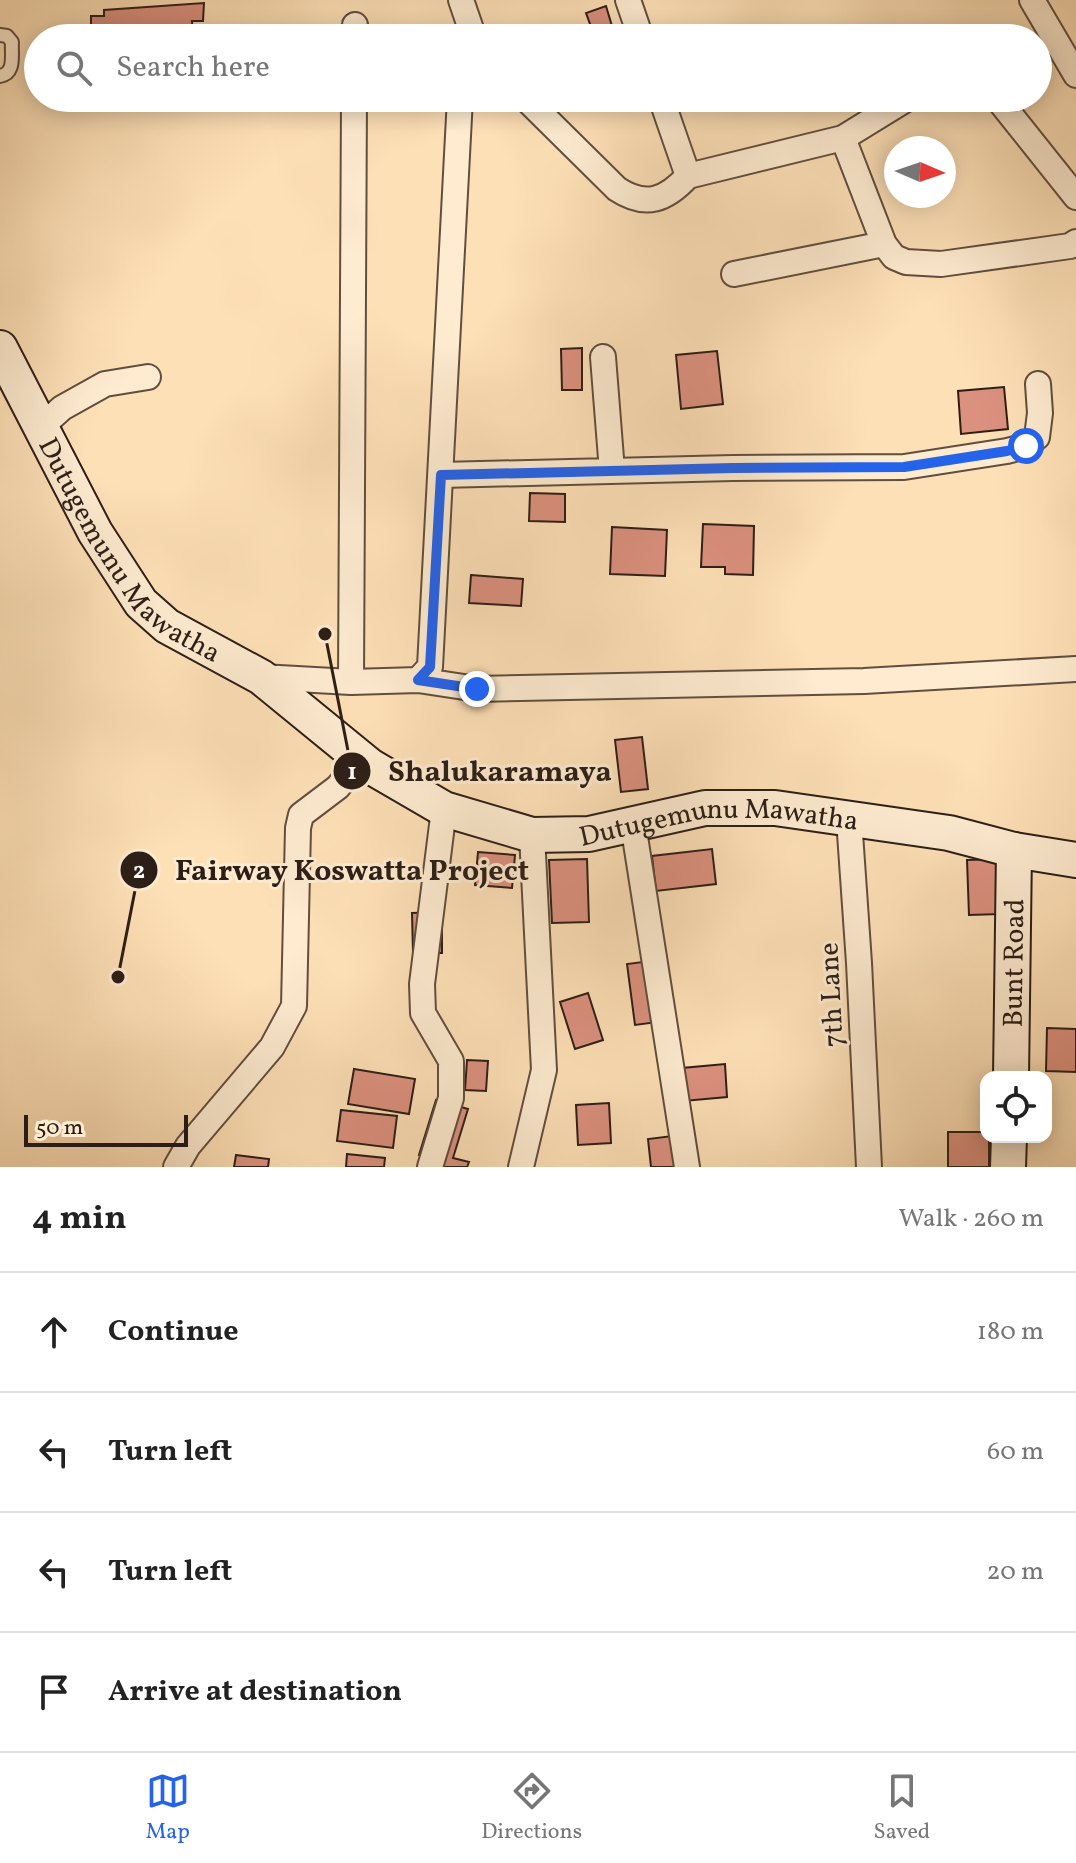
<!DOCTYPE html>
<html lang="en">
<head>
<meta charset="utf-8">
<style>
  body { margin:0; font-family:Vollkorn,serif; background:#f6f6f6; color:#222 }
  .controls { position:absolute; right:24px; bottom:24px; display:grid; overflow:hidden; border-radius:16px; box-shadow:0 4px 20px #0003 }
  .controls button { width:72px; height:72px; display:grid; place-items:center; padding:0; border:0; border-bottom:2px solid #e0e0e0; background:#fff; color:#222; font:40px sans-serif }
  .compass { position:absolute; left:884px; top:136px; width:72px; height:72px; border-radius:50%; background:#fff; box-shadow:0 4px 20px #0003; rotate:92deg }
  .scale { position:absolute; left:24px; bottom:20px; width:164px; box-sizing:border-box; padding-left:8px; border:4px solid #2c1e17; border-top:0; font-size:22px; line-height:28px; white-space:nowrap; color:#2c1e17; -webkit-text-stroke:6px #feebd0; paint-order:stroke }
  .stop { position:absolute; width:24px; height:24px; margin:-18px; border:6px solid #2563eb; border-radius:50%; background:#fff }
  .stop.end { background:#2563eb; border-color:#fff; box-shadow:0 2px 8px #0008 }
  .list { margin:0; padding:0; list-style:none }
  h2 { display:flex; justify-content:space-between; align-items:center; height:104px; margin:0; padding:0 32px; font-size:34px }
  h2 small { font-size:26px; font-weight:400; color:#767676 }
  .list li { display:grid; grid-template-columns:52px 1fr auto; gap:24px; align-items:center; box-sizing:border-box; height:120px; padding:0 32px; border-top:2px solid #e0e0e0 }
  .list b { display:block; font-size:30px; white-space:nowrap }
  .list em { font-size:26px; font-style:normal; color:#767676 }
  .icon { flex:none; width:44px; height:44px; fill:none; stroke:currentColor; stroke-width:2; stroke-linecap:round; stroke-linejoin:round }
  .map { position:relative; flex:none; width:1076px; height:1167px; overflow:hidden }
  .search { position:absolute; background:#fff; box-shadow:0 4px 20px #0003; left:24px; right:24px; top:24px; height:88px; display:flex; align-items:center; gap:20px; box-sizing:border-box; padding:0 28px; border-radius:44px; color:#767676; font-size:30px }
  .sheet { height:584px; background:#fff }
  nav { display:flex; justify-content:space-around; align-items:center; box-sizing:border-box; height:112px; border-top:2px solid #e0e0e0; background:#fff; font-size:22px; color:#767676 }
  nav a { display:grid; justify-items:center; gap:4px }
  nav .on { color:#2563eb }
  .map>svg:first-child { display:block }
</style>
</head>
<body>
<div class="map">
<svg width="1076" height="1167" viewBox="0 0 1076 1167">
  <rect width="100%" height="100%" fill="#fee0b7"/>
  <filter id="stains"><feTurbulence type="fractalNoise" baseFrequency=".0025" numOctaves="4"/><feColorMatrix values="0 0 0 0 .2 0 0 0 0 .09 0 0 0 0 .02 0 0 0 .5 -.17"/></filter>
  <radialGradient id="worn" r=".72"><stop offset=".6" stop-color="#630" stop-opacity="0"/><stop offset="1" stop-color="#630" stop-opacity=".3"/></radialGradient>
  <path fill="#dc917f" stroke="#2c1e17" stroke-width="2" d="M204,3L203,21H192L193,38H61V34H91V16H104V10Z
    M606,6L612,26L593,32L586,13Z
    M58,98H195L196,109L58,103Z
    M582,348V390H562L561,349Z
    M717,351L723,404L681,409L676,355Z
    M1004,387L1008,429L961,434L958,391Z
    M530,493L565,494V522L529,521Z
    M703,524L754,526L753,575L725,574V567H701Z
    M612,527L667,530L665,576L610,574Z
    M471,575L523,579L521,606L469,603Z
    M642,737L648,789L621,792L615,740Z
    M712,849L716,884L656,891L652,856Z
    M478,852L515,855L512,888L475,885Z
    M587,859L589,922L552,923L549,860Z
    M999,859L1001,914L969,915L967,860Z
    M442,912V953H413L412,913Z
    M650,961L658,1022L635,1025L627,964Z
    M588,993L603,1040L575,1049L560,1002Z
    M1047,1028L1076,1029V1072L1046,1071Z
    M467,1060L488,1061L486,1091L465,1090Z
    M725,1064L727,1097L684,1101L682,1068Z
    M354,1069L415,1079L409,1114L348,1104Z
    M436,1100L468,1109L453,1158L469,1162L467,1167H421L424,1156L419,1155Z
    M609,1103L611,1143L578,1145L576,1105Z
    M341,1110L397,1116L393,1148L337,1141Z
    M948,1132H986V1137H989V1167H948Z
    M672,1136L675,1167H651L648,1139Z
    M347,1154L385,1158L384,1167H346Z
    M236,1155L269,1159L268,1167H234Z"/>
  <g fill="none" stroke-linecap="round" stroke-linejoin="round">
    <g stroke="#604e3f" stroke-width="16">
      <path id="lane" d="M0,35L7,36L12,42C11,55 16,73 0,76"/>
    </g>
    <g stroke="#604e3f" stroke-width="28">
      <path id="street" d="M461,0L474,38
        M628,0L641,38
        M1032,0L1076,75
        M354,38L355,25
        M525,98L617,189C646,208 666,200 688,176L661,98
        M997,98L1076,197
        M843,138L884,244L894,257L906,262L941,264L1070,246L1076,242
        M688,176L843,138L908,98
        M734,274L884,244
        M603,357L612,471
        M41,427L62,408L105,384L148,377
        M441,475L733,468L904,467L1007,451L1026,446L1037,437L1040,413L1038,384
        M261,677L351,682L418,680L430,667L460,98
        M418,680L477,689L864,681L1076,669
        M351,682L354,98
        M849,819L859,963L869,1167
        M633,824L687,1167
        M176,1167L188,1146L272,1047L294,1006L298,828L301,815L338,787L360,758
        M430,1167L451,1098V1061L423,1013L422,984L444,809
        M521,1167L544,1070L532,835"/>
    </g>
    <g stroke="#2c1e17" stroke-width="38">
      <g id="secondary">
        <path id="s1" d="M0,348L95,532L141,603L167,626L261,677L370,766L444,809L532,835L589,834L705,808H775L949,833L1014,850L1076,860"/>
        <path id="s2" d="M1011,1077L1014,850"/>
        <path d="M1008,1167L1009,1137"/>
      </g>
    </g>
    <use href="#lane" stroke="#feebd0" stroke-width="12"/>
    <use href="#street" stroke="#feebd0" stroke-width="24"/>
    <use href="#secondary" stroke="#feebd0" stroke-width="34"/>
  </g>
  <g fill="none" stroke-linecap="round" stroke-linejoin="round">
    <path stroke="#2563eb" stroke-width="10" d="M477,689L418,680L430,667L441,475L733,468L904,467L1007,451L1026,446"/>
  </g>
  <g text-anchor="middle" stroke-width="6" stroke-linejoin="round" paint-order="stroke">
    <g font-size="28" fill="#2c1e17" stroke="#feebd0">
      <text dy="10" stroke="none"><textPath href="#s1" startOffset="244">Dutugemunu Mawatha</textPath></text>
      <text dy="10" stroke="none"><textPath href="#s1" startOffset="940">Dutugemunu Mawatha</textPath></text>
      <text dy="10" stroke="none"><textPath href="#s2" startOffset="114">Bunt Road</textPath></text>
      <text transform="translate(830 995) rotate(-93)" y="10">7th Lane</text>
    </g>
  </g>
  <path fill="none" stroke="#2c1e17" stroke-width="3" d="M325 634L352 771M118 977L139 870"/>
  <g fill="#2c1e17" stroke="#feebd0" stroke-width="3">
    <circle cx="325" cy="634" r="8"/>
    <circle cx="118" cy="977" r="8"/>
    <circle cx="352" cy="771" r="20"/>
    <circle cx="139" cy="870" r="20"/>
  </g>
  <g font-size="24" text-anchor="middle" font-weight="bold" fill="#fff">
    <text x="352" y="779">1</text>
    <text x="139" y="878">2</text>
  </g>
  <g font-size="30" text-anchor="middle" font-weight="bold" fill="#2c1e17" stroke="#feebd0" stroke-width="6" stroke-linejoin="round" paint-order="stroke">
    <text x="500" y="781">Shalukaramaya</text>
    <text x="352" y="880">Fairway Koswatta Project</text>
  </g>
  <rect width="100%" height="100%" filter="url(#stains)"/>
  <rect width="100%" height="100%" fill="url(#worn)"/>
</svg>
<div class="controls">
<button><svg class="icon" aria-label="locate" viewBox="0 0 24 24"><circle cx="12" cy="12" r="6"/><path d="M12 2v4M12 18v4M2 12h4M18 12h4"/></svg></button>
</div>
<svg class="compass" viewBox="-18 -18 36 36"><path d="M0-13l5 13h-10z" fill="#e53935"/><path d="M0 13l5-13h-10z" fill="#767676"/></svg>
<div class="scale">50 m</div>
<div class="stop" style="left:1026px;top:446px"></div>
<div class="stop end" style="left:477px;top:689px"></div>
<div class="search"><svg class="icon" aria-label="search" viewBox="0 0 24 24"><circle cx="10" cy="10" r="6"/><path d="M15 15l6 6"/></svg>Search here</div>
</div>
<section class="sheet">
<h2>4 min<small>Walk · 260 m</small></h2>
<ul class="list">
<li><svg class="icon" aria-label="ahead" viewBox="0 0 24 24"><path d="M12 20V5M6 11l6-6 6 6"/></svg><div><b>Continue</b></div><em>180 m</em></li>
<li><svg class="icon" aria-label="left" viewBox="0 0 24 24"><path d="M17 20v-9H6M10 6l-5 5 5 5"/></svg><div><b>Turn left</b></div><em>60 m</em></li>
<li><svg class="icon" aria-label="left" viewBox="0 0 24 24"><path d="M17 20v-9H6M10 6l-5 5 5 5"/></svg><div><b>Turn left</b></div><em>20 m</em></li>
<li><svg class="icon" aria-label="arrive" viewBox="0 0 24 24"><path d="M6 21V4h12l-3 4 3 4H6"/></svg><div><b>Arrive at destination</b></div></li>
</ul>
</section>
<nav>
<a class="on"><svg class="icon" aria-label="map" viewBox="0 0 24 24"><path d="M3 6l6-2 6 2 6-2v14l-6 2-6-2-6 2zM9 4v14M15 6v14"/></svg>Map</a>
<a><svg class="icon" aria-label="directions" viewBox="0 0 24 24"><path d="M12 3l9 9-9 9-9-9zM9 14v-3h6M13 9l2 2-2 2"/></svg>Directions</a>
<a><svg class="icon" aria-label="saved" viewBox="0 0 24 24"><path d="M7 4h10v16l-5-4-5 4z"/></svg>Saved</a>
</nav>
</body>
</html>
